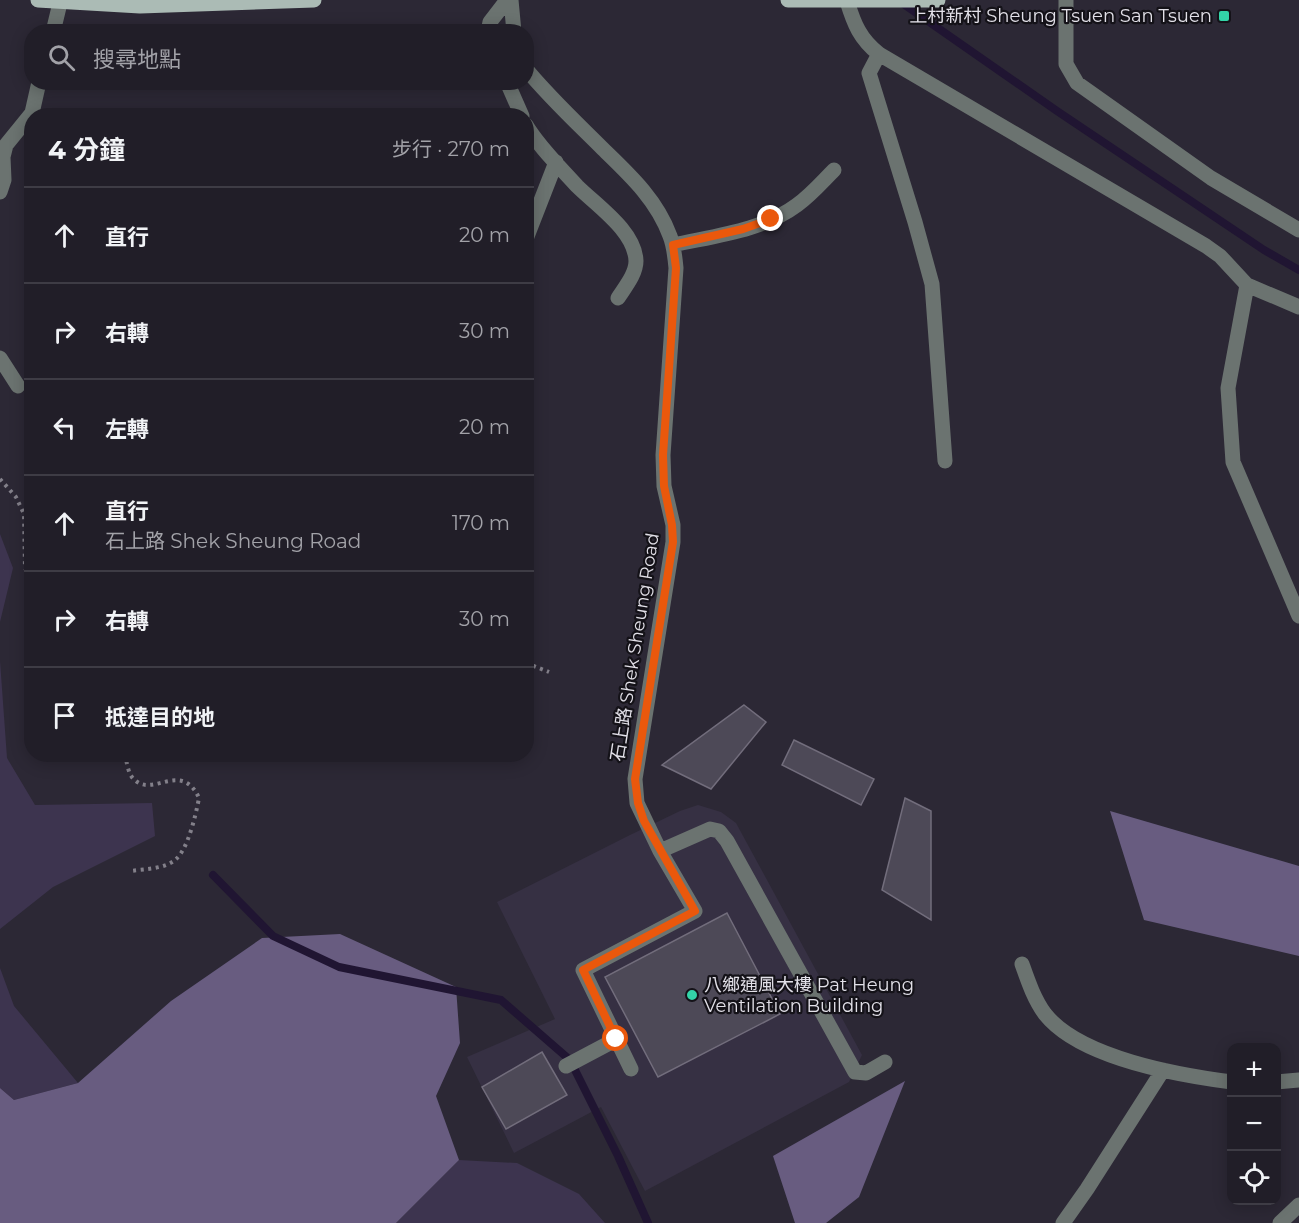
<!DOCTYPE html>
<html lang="zh-TW">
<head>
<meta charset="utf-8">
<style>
  body { margin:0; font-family:Montserrat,"Noto Sans TC",sans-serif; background:#292730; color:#f1f3f6 }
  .controls { position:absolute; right:18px; bottom:18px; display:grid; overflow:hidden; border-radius:12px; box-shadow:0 3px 15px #0003 }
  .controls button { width:54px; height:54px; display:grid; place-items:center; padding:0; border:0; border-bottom:2px solid #3e3c45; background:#211e28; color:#f1f3f6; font:30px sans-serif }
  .stop { position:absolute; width:18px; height:18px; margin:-14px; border:4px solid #ea580c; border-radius:50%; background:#fff }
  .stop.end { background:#ea580c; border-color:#fff; box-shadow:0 2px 6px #0008 }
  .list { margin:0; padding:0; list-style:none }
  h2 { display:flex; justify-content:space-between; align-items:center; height:78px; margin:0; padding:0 24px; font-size:26px }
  h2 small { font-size:20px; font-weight:400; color:#a2a2a8 }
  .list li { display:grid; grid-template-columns:39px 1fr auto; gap:18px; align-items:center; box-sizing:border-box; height:96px; padding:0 24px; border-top:2px solid #3e3c45 }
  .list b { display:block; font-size:22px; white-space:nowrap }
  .list p { margin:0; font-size:20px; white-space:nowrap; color:#a2a2a8 }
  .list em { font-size:20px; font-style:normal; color:#a2a2a8 }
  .icon { flex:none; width:33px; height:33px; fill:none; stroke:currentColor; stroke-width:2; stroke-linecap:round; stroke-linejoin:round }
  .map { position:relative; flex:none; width:1299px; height:1223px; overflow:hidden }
  .search { position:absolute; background:#211e28; box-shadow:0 3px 15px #0003; left:24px; top:24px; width:510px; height:66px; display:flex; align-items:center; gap:15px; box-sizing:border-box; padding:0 21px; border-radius:24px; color:#a2a2a8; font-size:22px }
  .panel { position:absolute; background:#211e28; box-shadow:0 3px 15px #0003; left:24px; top:108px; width:510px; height:654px; border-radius:24px }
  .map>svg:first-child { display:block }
</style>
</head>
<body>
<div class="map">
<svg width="1299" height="1223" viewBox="0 0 1299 1223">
  <rect width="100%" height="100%" fill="#2c2835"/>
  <path fill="#363043" d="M698,805L721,812L736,823L862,1055L849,1082L645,1191L601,1107L514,1153L467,1057L555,1019L497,902L630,835L680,811Z"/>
  <path fill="#3d344f" d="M0,534L13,568L0,622Z
    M0,661L7,758L35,805L152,803L155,836L53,887L0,929Z
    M0,968L14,1006L78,1083L14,1100L0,1088Z
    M459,1160L517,1163L579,1194L605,1223H396Z"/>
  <path fill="#685c80" d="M1110,811L1299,866V956L1144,920Z
    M340,934L456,987L460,1043L436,1096L459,1160L396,1223H0V1088L14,1100L78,1083L171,1001L262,938Z
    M905,1081L859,1197L826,1223H795L773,1156Z"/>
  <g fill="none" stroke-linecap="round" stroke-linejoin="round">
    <path stroke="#201532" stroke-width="8" d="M902,3L1057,111L1264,250L1299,270
      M213,875L273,936L339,967L501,1000L570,1060L618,1156L648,1223"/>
  </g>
  <path fill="#4d4957" stroke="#726d7c" stroke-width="1.5" d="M744,705L766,722L711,789L662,765Z
    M794,740L874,779L861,805L782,765Z
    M905,798L931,811V920L882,890Z
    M727,913L780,1014L658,1077L605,977Z
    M542,1052L567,1095L506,1129L482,1087Z"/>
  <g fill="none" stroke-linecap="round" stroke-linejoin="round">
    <path stroke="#83808a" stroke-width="4" stroke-dasharray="3 4.5" stroke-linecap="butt" d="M0,479L16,497L24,514L25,568L32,581
      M526,663L549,672
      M125,754C127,763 128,776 136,781C154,796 182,761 199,798C196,814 188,849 176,859C166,869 144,869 131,871"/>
    <path stroke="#6b7370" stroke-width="15" d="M511,0L514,32
      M1066,0V64L1077,83L1211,178L1299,230
      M847,1C854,24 860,39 879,54L1206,246L1220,256L1247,285L1299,307
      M53,32L60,3
      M488,32L490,22L507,0
      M879,54L869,73L915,222L932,284L945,461
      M526,69C550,98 577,123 603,149C630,175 657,200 670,236C674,246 675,257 676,268L663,455L664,486L673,525V542L635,779L637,803L660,851
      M507,82L522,116
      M526,125C539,147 560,167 577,186C597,206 635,231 636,261C636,274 625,287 618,298
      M0,192L4,180L3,157L6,145L32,113L39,82
      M526,239L556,162
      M673,245C713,236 762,231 797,205C811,195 822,182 834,170
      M1247,285L1228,388L1233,462L1299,616
      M0,358L18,386
      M1022,964C1028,981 1034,999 1045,1014C1080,1058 1178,1075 1232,1082
      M566,1066L617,1039
      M631,1069L583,970L695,911L660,851L710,829L719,831L727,841L855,1072L866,1073L885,1062
      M1276,1082L1299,1080
      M1063,1223L1087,1189L1163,1070
      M1280,1223L1299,1205"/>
    <path stroke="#abbbb5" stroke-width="15" d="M38,0L140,6L314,0
      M788,0H938"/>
  </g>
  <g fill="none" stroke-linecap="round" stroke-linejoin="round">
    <path stroke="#ea580c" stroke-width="8" d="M616,1039L583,970L695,911L644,821L638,803L635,779L673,542L672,525L664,486L663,455L676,268L673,245L743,229L771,219"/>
  </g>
  <g fill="#33d4a8" stroke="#141218" stroke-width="2">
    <rect x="1218" y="10" width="12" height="12" rx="3"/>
    <circle cx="692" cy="995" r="6"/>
  </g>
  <g text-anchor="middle" stroke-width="4.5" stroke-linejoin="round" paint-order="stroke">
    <g font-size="18" fill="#e2e0e8" stroke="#141218" text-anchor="end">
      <text x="1212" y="22">上村新村 Sheung Tsuen San Tsuen</text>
      <text x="704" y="991" text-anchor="start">八鄉通風大樓 Pat Heung<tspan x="704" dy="21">Ventilation Building</tspan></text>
    </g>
    <g font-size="18" fill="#e2e0e8" stroke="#141218">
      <text transform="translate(635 647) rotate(-81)" y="6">石上路 Shek Sheung Road</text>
    </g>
  </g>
</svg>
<div class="controls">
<button>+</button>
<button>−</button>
<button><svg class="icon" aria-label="locate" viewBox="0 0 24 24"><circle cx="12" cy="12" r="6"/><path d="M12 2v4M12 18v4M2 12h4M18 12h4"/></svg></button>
</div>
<div class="stop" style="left:616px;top:1039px"></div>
<div class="stop end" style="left:771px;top:219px"></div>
<div class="search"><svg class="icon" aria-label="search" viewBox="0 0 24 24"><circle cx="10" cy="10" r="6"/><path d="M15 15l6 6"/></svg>搜尋地點</div>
<section class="panel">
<h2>4 分鐘<small>步行 · 270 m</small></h2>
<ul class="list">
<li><svg class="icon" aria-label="ahead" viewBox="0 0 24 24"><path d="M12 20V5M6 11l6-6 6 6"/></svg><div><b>直行</b></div><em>20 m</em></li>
<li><svg class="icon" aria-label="right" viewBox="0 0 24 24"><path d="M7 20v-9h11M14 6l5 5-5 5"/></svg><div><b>右轉</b></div><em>30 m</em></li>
<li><svg class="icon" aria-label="left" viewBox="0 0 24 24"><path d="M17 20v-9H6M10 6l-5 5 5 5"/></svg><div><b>左轉</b></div><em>20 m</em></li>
<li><svg class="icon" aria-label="ahead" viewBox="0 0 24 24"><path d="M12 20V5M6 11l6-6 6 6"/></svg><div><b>直行</b><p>石上路 Shek Sheung Road</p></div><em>170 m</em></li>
<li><svg class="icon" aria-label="right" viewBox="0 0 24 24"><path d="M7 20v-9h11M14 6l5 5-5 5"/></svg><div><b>右轉</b></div><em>30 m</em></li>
<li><svg class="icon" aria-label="arrive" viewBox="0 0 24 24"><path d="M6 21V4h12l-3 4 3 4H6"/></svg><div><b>抵達目的地</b></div></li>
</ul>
</section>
</div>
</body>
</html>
